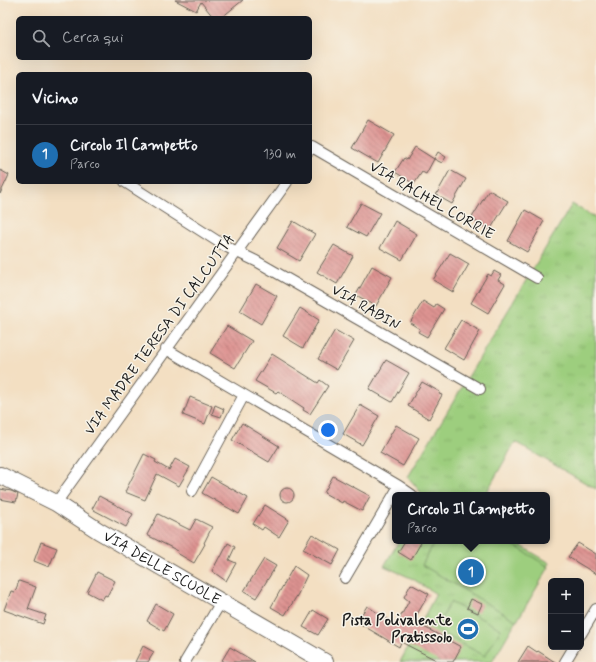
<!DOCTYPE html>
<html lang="it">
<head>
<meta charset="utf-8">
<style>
  body { margin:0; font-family:Mynerve,sans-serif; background:#20242c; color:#f1f3f6 }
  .controls { position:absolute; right:12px; bottom:12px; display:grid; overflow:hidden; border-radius:6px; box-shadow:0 4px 16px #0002 }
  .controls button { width:36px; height:36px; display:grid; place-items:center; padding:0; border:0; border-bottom:1px solid #363941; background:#171b24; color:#f1f3f6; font:20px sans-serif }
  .you { position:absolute; left:328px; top:430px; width:14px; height:14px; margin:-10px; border:3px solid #fff; border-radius:50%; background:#1a73e8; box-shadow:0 0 0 6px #1a73e833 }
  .badge { display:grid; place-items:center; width:26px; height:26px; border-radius:50%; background:#1f6fb2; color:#fff; font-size:13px; font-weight:700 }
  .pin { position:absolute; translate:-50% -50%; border:2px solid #fff; box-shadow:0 1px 4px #0006 }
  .popup { position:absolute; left:392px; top:492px; width:158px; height:52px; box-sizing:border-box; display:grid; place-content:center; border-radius:6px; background:#171b24; filter:drop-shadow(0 1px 3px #0005); font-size:13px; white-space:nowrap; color:#9ea1a6 }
  .popup b { font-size:15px; color:#f1f3f6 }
  .popup::after { content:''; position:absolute; left:50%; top:100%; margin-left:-8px; border:8px solid transparent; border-top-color:#171b24 }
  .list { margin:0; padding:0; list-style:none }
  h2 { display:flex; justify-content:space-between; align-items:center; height:52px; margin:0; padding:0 16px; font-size:17px }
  h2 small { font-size:13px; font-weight:400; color:#9ea1a6 }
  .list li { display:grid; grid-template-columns:26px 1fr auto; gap:12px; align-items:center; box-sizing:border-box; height:60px; padding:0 16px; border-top:1px solid #363941 }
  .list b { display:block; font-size:15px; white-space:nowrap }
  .list p { margin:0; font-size:13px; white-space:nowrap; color:#9ea1a6 }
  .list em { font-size:13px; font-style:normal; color:#9ea1a6 }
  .icon { flex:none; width:22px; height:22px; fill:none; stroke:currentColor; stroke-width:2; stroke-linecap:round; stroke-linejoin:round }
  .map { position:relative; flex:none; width:596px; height:662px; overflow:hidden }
  .search { position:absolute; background:#171b24; box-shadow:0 4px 16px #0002; left:16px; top:16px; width:296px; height:44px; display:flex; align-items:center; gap:10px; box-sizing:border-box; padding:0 14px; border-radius:6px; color:#9ea1a6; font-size:15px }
  .panel { position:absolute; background:#171b24; box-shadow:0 4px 16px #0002; left:16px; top:72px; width:296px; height:112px; border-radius:6px }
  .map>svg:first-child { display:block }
</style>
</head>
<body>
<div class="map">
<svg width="596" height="662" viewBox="0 0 596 662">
  <defs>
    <pattern id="park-tufts" width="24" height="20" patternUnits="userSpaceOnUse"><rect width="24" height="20" fill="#9dce7e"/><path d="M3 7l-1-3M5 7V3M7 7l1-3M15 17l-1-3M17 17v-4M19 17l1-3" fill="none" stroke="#87b06c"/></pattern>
    <pattern id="building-back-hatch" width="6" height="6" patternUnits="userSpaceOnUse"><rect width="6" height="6" fill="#dd9391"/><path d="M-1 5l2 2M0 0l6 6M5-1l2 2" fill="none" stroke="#b27776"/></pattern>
  </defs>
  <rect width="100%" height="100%" fill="#f7f3e8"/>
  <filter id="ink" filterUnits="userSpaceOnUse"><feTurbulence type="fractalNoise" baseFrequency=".025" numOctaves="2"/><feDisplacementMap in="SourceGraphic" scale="8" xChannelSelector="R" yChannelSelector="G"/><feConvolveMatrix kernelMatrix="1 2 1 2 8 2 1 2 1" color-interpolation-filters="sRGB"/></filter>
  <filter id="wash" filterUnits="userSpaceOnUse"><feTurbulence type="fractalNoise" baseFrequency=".012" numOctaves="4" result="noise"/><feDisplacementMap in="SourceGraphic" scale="16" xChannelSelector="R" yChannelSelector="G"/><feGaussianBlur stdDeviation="0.9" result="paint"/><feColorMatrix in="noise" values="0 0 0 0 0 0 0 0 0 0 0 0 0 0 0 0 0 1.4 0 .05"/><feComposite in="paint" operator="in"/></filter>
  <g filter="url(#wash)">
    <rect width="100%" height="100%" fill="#f3dfc2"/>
    <path fill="url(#park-tufts)" stroke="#5c754d" d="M572,204L596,218V489L515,442L485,495H423L408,477Z
      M399,541H513L550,563L492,662H400L436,594L413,579L384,566Z"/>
    <path fill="#9dce7e" stroke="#5c754d" d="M435,541H507L549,567L517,621L422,565Z
      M450,602L501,629L485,656L436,630Z"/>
    <g id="blocks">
      <path fill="url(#building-back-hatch)" d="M175,0H243L221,18H214L201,2L196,11Z
        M368,120L394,135L378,163L352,148Z
        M415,147L434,159L438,152L446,157L442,163L434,159L426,174L422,172L414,184L395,172L404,158L407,160Z
        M0,170L9,175L0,194Z
        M450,170L466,179L452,204L436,195Z
        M489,190L508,201L490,230L471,219Z
        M361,203L380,213L366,237L347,227Z
        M525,210L544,221L527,252L508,241Z
        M293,221L315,234L299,261L277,248Z
        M395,221L417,234L402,260L380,248Z
        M334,245L353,256L337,284L317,272Z
        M450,253L469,264L453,292L433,280Z
        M372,266L392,277L376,306L356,295Z
        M494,271L501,275L498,280L505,284L488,313L471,303L488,274L491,276Z
        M256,284L277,296L261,324L240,311Z
        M423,301L434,308L436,304L444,309L427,337L418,332L420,329L410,323Z
        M300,308L319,320L303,348L283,336Z
        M461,320L480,331L464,360L444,348Z
        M227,326L252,341L235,368L210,353Z
        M335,330L354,341L337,370L318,359Z
        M272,354L318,383L320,380L328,386L310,414L303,410L304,408L278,391L276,393L255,381Z
        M386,360L409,373L392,402L369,389Z
        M422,382L440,392L439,394L442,395L429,419L408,406Z
        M190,397L212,406L205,424L183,415Z
        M215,405L224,409L221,417L212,414Z
        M360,405L379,416L362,445L343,434Z
        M242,423L279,446L269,462L232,440Z
        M396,425L419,438L403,466L380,453Z
        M144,454L156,460L155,462L169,470L175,459L190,467L179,486L157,474L145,500L125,492Z
        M333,476L370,496L362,511L343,501L342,503L324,493Z
        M211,477L248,498L239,514L202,493Z
        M280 495a7 7 0 1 1 14 0a7 7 0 1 1-14 0Z
        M0,489L11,491L18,494L16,502L0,499Z
        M99,496L133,514L126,527L92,509Z
        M265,505L289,520L279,537L264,527L262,530L253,524Z
        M158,514L190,530L196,519L212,527L204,543L205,544L194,563L177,553L178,551L147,535Z
        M312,534L340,550L332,565L303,549Z
        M405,541H422L411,560L398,552Z
        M41,542L57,548L49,567L34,561Z
        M228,543L235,547L229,560L236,563L226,581L212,571L220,556L221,557Z
        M578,543L596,554V574L568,557Z
        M264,559L276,566L256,598L244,591Z
        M294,566L307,575L298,594L285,615L271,607Z
        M97,572L115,581L107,596L105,595L102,600L87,592Z
        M19,581L36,587L28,609L46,615L43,624L4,610L11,591L15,592Z
        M411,584L429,594L413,621L461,647L453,662H440L401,642L399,647L357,622L367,606L396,625L409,601L404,597Z
        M471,599L482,604L478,613L467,608Z
        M156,604L173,614L164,631L147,621Z
        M313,610L328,619L318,635L303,627Z
        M143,646L154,652L148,662H135Z
        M528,646L537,652L538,651L555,662H518Z
        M230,647L255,662H221Z"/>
    </g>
  </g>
  <g filter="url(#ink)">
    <use href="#blocks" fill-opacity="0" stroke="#676056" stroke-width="1"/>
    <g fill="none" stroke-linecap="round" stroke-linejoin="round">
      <g stroke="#676056" stroke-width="12">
        <path id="street" d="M310,150L312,147L537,278
          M125,182L225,246L256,261L480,389
          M166,349L399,486L345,578
          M399,486L412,495
          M192,491L244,395
          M56,503L287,182
          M581,634L596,609
          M185,662L221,602
          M565,662L574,647"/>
      </g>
      <g stroke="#676056" stroke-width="18">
        <g id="primary">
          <path id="s1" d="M0,475L56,503L99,531L325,662"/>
        </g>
      </g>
      <use href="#street" stroke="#fff" stroke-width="10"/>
      <use href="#primary" stroke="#fff" stroke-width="16"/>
    </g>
  </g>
  <defs>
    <g id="stadium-disc" transform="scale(1.15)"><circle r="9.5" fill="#1f6fb2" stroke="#f7f3e8"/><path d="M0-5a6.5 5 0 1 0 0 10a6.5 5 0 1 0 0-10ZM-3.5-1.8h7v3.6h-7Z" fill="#fff"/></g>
  </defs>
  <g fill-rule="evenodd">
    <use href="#stadium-disc" x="468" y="629"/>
  </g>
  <g text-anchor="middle" stroke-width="3" stroke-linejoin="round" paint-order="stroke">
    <g font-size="15" fill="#1c1c1c" stroke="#f7f3e8">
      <text transform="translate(432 200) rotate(30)" y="5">VIA RACHEL CORRIE</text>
      <text transform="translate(366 307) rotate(30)" y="5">VIA RABIN</text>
      <text transform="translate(159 334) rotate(-54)" y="5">VIA MADRE TERESA DI CALCUTTA</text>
      <text dy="5" stroke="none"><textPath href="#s1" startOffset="187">VIA DELLE SCUOLE</textPath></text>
    </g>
    <g font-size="15" font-weight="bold" fill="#1c1c1c" stroke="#f7f3e8" text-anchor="end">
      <text x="452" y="625">Pista Polivalente<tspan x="452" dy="17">Pratissolo</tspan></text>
    </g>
  </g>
</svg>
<div class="controls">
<button>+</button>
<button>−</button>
</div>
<div class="you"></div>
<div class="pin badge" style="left:471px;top:572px">1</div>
<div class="popup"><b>Circolo Il Campetto</b>Parco</div>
<div class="search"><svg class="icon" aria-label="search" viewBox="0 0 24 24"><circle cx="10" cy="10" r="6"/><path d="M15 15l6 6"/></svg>Cerca qui</div>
<section class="panel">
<h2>Vicino<small></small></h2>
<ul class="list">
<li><span class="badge">1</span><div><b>Circolo Il Campetto</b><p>Parco</p></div><em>130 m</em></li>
</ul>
</section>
</div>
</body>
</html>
